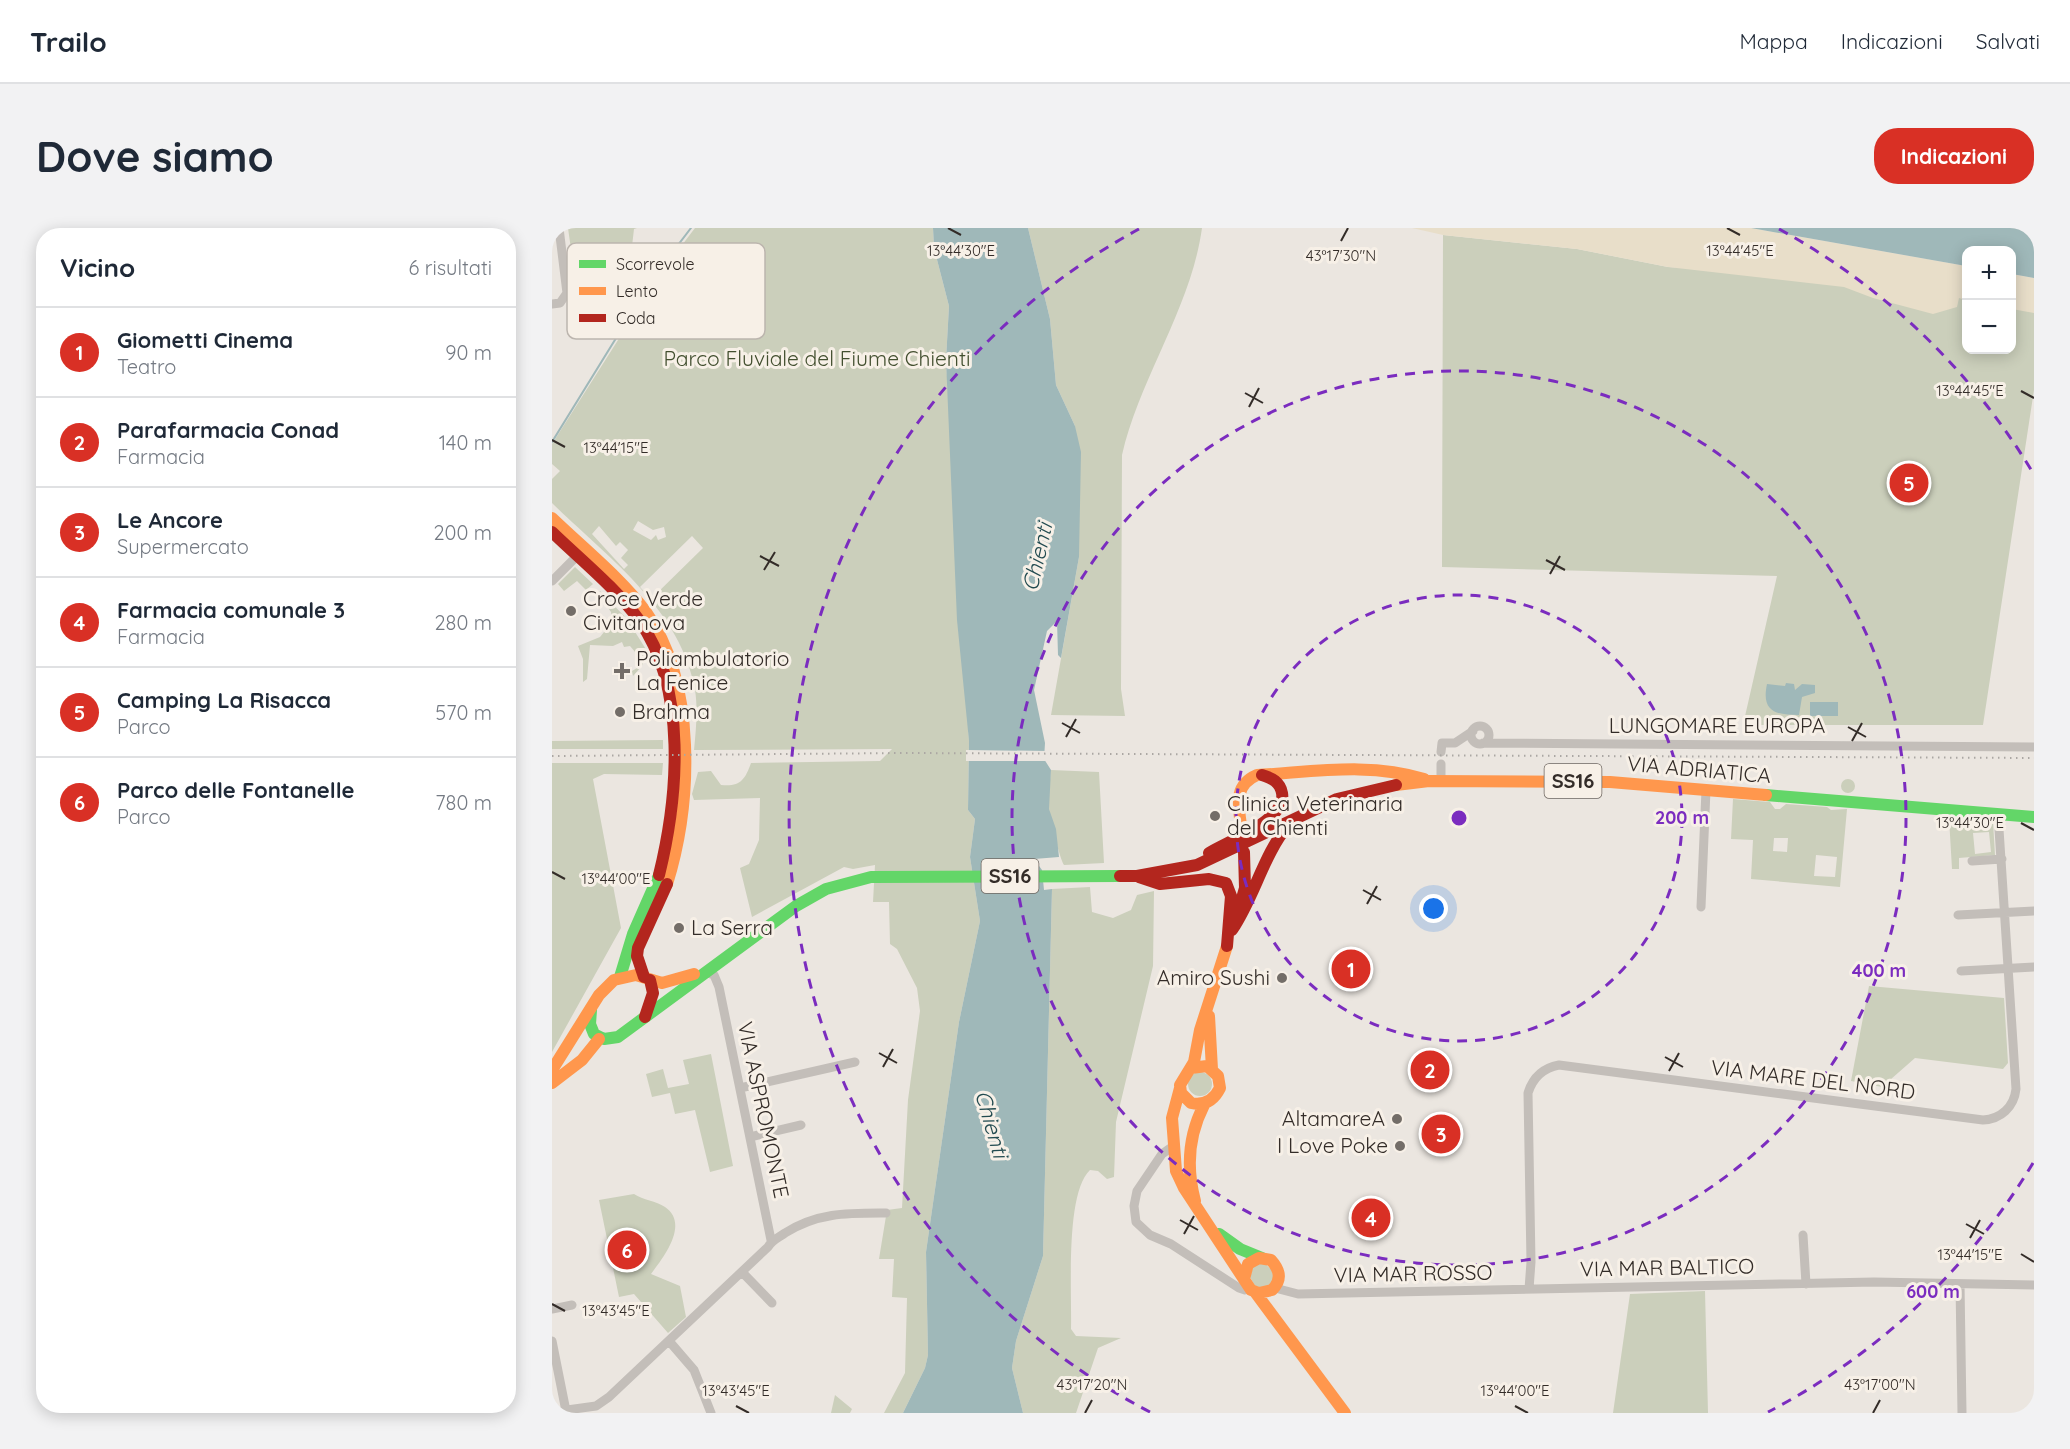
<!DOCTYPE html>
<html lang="it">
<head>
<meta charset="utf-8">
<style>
  body { margin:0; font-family:Quicksand,sans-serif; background:#f2f2f3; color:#1f2937 }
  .controls { position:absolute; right:18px; top:18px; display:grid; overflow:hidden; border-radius:12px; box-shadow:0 3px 15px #0003 }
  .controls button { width:54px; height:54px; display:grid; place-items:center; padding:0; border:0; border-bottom:2px solid #e0e1e3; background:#fff; color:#1f2937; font:30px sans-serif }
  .you { position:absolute; left:882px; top:681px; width:21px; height:21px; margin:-15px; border:4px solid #fff; border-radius:50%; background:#1a73e8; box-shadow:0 0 0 9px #1a73e833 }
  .badge { display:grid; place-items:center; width:39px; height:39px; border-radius:50%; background:#d93025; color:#fff; font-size:20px; font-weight:700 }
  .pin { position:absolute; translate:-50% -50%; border:3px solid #fff; box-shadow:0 2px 6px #0006 }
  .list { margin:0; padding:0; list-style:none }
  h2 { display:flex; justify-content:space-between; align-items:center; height:78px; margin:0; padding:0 24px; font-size:26px }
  h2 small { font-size:20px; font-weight:400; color:#747a83 }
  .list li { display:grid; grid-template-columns:39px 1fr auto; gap:18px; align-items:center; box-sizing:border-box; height:90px; padding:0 24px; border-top:2px solid #e0e1e3 }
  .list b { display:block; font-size:22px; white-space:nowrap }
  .list p { margin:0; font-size:20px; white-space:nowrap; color:#747a83 }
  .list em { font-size:20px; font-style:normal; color:#747a83 }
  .map { position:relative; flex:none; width:1482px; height:1185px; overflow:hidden; border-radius:24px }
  header { display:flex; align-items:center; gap:36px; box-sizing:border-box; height:84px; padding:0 30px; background:#fff; border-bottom:2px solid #e0e1e3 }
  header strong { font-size:28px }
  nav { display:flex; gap:33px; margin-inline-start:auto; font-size:21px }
  .intro { display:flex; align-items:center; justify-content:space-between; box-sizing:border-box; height:144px; padding:0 36px }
  h1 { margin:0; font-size:42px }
  .button { padding:15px 27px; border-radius:24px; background:#d93025; color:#fff; font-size:21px; font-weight:700 }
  main { display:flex; gap:36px; padding:0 36px }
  aside { flex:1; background:#fff; border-radius:24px; box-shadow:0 3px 15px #0003 }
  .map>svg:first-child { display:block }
</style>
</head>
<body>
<header>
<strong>Trailo</strong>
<nav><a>Mappa</a><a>Indicazioni</a><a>Salvati</a></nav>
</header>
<div class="intro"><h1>Dove siamo</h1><a class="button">Indicazioni</a></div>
<main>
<aside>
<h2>Vicino<small>6 risultati</small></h2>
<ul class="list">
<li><span class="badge">1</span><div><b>Giometti Cinema</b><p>Teatro</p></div><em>90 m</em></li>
<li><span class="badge">2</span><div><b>Parafarmacia Conad</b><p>Farmacia</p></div><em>140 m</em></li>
<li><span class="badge">3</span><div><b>Le Ancore</b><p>Supermercato</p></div><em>200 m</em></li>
<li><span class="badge">4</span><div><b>Farmacia comunale 3</b><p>Farmacia</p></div><em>280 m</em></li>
<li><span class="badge">5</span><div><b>Camping La Risacca</b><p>Parco</p></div><em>570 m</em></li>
<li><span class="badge">6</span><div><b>Parco delle Fontanelle</b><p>Parco</p></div><em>780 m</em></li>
</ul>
</aside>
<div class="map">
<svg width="1482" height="1185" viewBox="0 0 1482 1185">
  <rect width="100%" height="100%" fill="#ebe6e0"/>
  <path fill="#cbcfbb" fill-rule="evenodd" d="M16,0H85L82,1L75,62L33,67L25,64Z
    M143,0H381L382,20L397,78L394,132L417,513L416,582L423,591L418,629L428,693L407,794L374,1024L376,1127L373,1140L351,1185H332L353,1145L355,1070L340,1069L342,1031H327L335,982L350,980L356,872L368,783L365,760L345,721L338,716L337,674H321L323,637L301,641L292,639L200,689L188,640L197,636L207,612L208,570L142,572L140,566L146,544L159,543L169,557C188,559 193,552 199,535L328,533L340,521L142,522C144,502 146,481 143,462C129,381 55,329 0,275V251L8,243L0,236V216L108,46ZM86,293L101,302L112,299L114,309L106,312L104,307L99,312L81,302ZM47,298L64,318L68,314L76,322L69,330L76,337L72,341L40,306ZM140,308L151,320L99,371L88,359Z
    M476,0H650C639,80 588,149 570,227L569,461L573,488L499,487L527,329L523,198L504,157L498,91Z
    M891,7L1025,21L1116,39L1414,54V122H1460V63L1482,68V162L1431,497H1191L1225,348L890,339Z
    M23,339L41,356L34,362L25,353L12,363L6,356Z
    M48,363L75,391L95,423L90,438L81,448L80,443L85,440L89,431L78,418L72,419L70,414L61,418L38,417L35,451L31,454V431L26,418L48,409L60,394L59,384L47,367Z
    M111,512V521H0V513Z
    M0,535H111L110,547L52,546L41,551L69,700L0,824Z
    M499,542L547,544L552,635L512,637C508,631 498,591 497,581C495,569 498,555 499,542Z
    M1289 558a7 7 0 1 1 14 0a7 7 0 1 1-14 0Z
    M1181,571L1218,574L1223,581H1228L1234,576L1275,579L1279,582L1295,581L1288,659L1199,651L1201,612L1179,611ZM1222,610H1236L1235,624L1221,623ZM1264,627L1285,629L1283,649L1262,648Z
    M1397,590L1405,597L1412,592L1441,594L1443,627L1407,630V641H1400ZM1437,604L1439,624L1423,626L1421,605Z
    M538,659L540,684L561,690L579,682L585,667L602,663L601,738L564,894L562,949L555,951L546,943L538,942C513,965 520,1065 519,1101L524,1108L569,1110L546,1120L524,1185H471L460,1140L464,1113L491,1028L500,661Z
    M1317,758L1452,770L1456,835L1451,841L1363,830L1330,859L1299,853Z
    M159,826L181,938L158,944L143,882L123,886L118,865L100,869L94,846L111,841L116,860L137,856L131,832Z
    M636 856a12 12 0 1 1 24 0a12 12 0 1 1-24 0Z
    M82,966C91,972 104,973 113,979C138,996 111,1030 99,1046L128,1058L134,1089L116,1105L82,1066L67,1069L47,972Z
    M712,1035L720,1042L722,1054L715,1061L703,1058L698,1049L702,1036Z
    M1153,1063L1156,1185H1061L1078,1066Z
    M283,1167L300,1181L298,1185H279Z"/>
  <path fill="#e8dec9" d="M860,0H1199L1414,38V72L1407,70L1405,79L1381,86L1321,70L1292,59L1116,39L1025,21L891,7Z
    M1460,46L1482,50V85L1460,81Z"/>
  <path fill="#9fb8b9" d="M381,0H476L498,91L504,157L523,198L529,224L527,329L509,430L506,427L505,393L495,403L482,462L493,515L492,531L499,542L497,581L504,601L507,629L482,631L490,642L492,662L500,661L491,1028L464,1113L460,1140L471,1185H351L373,1140L376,1127L374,1024L407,794L428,693L418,629L423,591L416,582L417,513L405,392L394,132L397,78L382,20Z
    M1199,0H1482V50L1460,46V22H1414V38Z
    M1234,455L1242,456L1243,462L1250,456L1263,457V465L1250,469L1247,487C1224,487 1209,484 1215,456L1233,458Z
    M1258,474H1286V488H1258Z"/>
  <path fill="#ebe6e0" d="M414,522L495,523L497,533H414Z"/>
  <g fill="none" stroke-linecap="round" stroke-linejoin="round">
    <path stroke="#9fb8b9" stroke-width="2" d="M0,214L103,47L139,0"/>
    <path stroke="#c3beb9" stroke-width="9" d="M0,76L8,75L15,65L7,0
      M0,353L25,328
      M919 507a9 9 0 1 1 18 0a9 9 0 1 1-18 0Z
      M931,515L1482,519
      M889,524L890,515H903L921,503
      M889,553V536
      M1420,633L1450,631
      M1149,679L1154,562
      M1406,687L1482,683
      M1409,743L1482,739
      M153,744L162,747L167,759L219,1012
      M188,860L303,834
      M198,909L249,897
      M620,919L610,926L585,963L582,978L584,994L598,1007L619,1016L687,1060L693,1062L697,1060
      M1251,1007L1254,1056
      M190,1044L220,1075
      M1408,1056L1410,1185
      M723,1060L746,1066L1322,1054L1482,1057
      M977,1061L979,1034L976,865C981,849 991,840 1007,837L1431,892C1449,891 1462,879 1464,861L1446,586
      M0,1081L20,1077
      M0,1113L14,1183
      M117,1113L142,1142L159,1185
      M0,1184L44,1178L57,1169L216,1019C220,1012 226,1010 233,1005C266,984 297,985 334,985"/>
    <path stroke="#63d668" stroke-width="12" d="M1214,567L1482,589
      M68,749L81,706L107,647
      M39,782L38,796L42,806L52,811L66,809L244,678L274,661L319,649L568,648
      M667,1006L688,1021L710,1030"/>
    <path stroke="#ff974d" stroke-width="12" d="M0,290C30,319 70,351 94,384C145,456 140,575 115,656
      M844,557L877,553L1058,554L1214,567
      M689,597C686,576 682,557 705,547C761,544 818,534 872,551
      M657,788L660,841
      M639,840L655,838L666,848L668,860C662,872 653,878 639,875L629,865L628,857L642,834L648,802L675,718
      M0,842L47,767L62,752L84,747L110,755L142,746
      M0,855L30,832L47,811
      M628,860L620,890L624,943L632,960L699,1062L707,1065L720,1062C730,1052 728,1042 719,1032L707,1030L696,1036L692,1051
      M643,973C634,939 636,908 652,877
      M703,1064L793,1185"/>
    <path stroke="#b3261e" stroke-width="12" d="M0,304C30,333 63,359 87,392C136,461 126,570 107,647
      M657,625C676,613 735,592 730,565C728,554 720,550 710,547
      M568,648H585L645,637L785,571L844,557
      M587,649L608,656L657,651L674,655L679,668L675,718
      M685,688L693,660L692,624
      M680,702C703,668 711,627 737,596
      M92,749L85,728L86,720L115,656
      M93,789L101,765L98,752"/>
    <path stroke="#aba7a3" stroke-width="2" stroke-dasharray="1.5 4.5" stroke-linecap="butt" d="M0,528L352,525L1482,530"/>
  </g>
  <path fill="none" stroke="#332c28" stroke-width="2" d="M396,0L409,7M1175,0L1188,7M789,13L796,0M1469,163L1482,170M693,165L711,175M697,179L707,160M0,212L13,219M208,328L227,338M994,332L1013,342M212,342L223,324M998,346L1008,328M510,495L528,505M1296,499L1314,509M514,509L524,491M1300,513L1310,495M1469,595L1482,602M0,644L13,651M811,662L829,672M815,676L825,658M327,825L345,835M1113,829L1131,839M331,839L341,821M1117,843L1127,825M628,992L646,1002M1414,996L1432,1006M632,1006L642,988M1418,1010L1428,992M1469,1026L1482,1034M0,1076L13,1083M184,1178L197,1185M963,1178L976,1185M533,1185L540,1172M1321,1185L1328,1172"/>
  <g fill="none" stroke="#7b2cbf" stroke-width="3" stroke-dasharray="10 8">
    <circle cx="907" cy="590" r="223"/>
    <circle cx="907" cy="590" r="447"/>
    <path d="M1481 935A670 670 0 0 1 1216 1184M598 1184A670 670 0 0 1 587 1M1227 1A670 670 0 0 1 1481 245"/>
  </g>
  <g fill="#736d68" stroke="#f7f0e7" stroke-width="2">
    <circle cx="19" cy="383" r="6"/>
    <path d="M67 434h6v6h6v6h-6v6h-6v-6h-6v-6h6z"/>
    <circle cx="68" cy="484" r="6"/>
    <circle cx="663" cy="588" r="6"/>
    <circle cx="127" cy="700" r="6"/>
    <circle cx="730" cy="750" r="6"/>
    <circle cx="845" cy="891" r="6"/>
    <circle cx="848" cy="918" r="6"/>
  </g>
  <g text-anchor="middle" stroke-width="6" stroke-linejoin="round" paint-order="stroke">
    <g fill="#f7f0e7" stroke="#6e6761" stroke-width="1.5">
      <rect x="992.5" y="536" width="57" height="34" rx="4.5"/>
      <rect x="429.5" y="631" width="57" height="34" rx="4.5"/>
    </g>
    <g font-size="20" font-weight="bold" fill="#332c28">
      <text x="1021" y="560">SS16</text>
      <text x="458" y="655">SS16</text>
    </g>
    <g font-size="21" fill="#424f2f" stroke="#f7f0e7">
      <text x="265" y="138">Parco Fluviale del Fiume Chienti</text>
    </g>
    <g font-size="21" fill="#332c28" stroke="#f7f0e7" text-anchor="start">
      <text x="31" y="378">Croce Verde<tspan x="31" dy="24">Civitanova</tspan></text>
      <text x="84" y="438">Poliambulatorio<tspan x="84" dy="24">La Fenice</tspan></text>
      <text x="80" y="491">Brahma</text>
      <text x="675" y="583">Clinica Veterinaria<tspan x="675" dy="24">del Chienti</tspan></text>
      <text x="139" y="707">La Serra</text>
      <text x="718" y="757" text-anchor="end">Amiro Sushi</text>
      <text x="833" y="898" text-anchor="end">AltamareA</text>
      <text x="836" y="925" text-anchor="end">I Love Poke</text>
    </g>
    <g font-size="21" fill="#332c28" stroke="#f7f0e7">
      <text x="1165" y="505">LUNGOMARE EUROPA</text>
      <text transform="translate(1147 542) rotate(5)" y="7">VIA ADRIATICA</text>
      <text transform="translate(1261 852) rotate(7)" y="7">VIA MARE DEL NORD</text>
      <text transform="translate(211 882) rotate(78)" y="7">VIA ASPROMONTE</text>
      <text transform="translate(1115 1040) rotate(-1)" y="7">VIA MAR BALTICO</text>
      <text transform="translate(861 1046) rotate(-1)" y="7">VIA MAR ROSSO</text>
    </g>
    <g font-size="22" font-style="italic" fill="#224b50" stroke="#f7f0e7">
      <text transform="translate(485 329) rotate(-77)" y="8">Chienti</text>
      <text transform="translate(440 896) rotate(74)" y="8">Chienti</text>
    </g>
  </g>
  <rect x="15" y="15" width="198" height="96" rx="9" fill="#f7f0e7" stroke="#bcb5ae" stroke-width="1.5"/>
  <rect x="27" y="32" width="27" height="8" fill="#63d668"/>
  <rect x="27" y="59" width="27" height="8" fill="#ff974d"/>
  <rect x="27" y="86" width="27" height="8" fill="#b3261e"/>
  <g font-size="16" fill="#332c28">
    <text x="64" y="42">Scorrevole</text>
    <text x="64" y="69">Lento</text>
    <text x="64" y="96">Coda</text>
  </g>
  <g font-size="15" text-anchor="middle" fill="#332c28" stroke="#f7f0e7" stroke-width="6" stroke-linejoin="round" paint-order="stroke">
    <text x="409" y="28">13°44'30"E</text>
    <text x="1188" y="28">13°44'45"E</text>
    <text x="789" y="33">43°17'30"N</text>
    <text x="1418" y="168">13°44'45"E</text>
    <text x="64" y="225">13°44'15"E</text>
    <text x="1418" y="600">13°44'30"E</text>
    <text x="64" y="656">13°44'00"E</text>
    <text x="1418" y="1032">13°44'15"E</text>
    <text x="64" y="1088">13°43'45"E</text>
    <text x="540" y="1162">43°17'20"N</text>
    <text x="1328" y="1162">43°17'00"N</text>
    <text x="184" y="1168">13°43'45"E</text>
    <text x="963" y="1168">13°44'00"E</text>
  </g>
  <circle cx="907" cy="590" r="9" fill="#7b2cbf" stroke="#f7f0e7" stroke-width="3"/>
  <g font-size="18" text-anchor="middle" font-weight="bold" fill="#7b2cbf" stroke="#f7f0e7" stroke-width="6" stroke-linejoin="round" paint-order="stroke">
    <text x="1130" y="596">200 m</text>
    <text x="1327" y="749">400 m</text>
    <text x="1381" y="1070">600 m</text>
  </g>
</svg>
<div class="controls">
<button>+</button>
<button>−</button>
</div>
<div class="you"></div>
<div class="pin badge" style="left:799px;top:741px">1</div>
<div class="pin badge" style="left:878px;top:842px">2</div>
<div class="pin badge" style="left:889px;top:906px">3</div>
<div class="pin badge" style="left:819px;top:990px">4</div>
<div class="pin badge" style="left:1357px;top:255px">5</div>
<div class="pin badge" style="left:75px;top:1022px">6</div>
</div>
</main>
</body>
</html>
